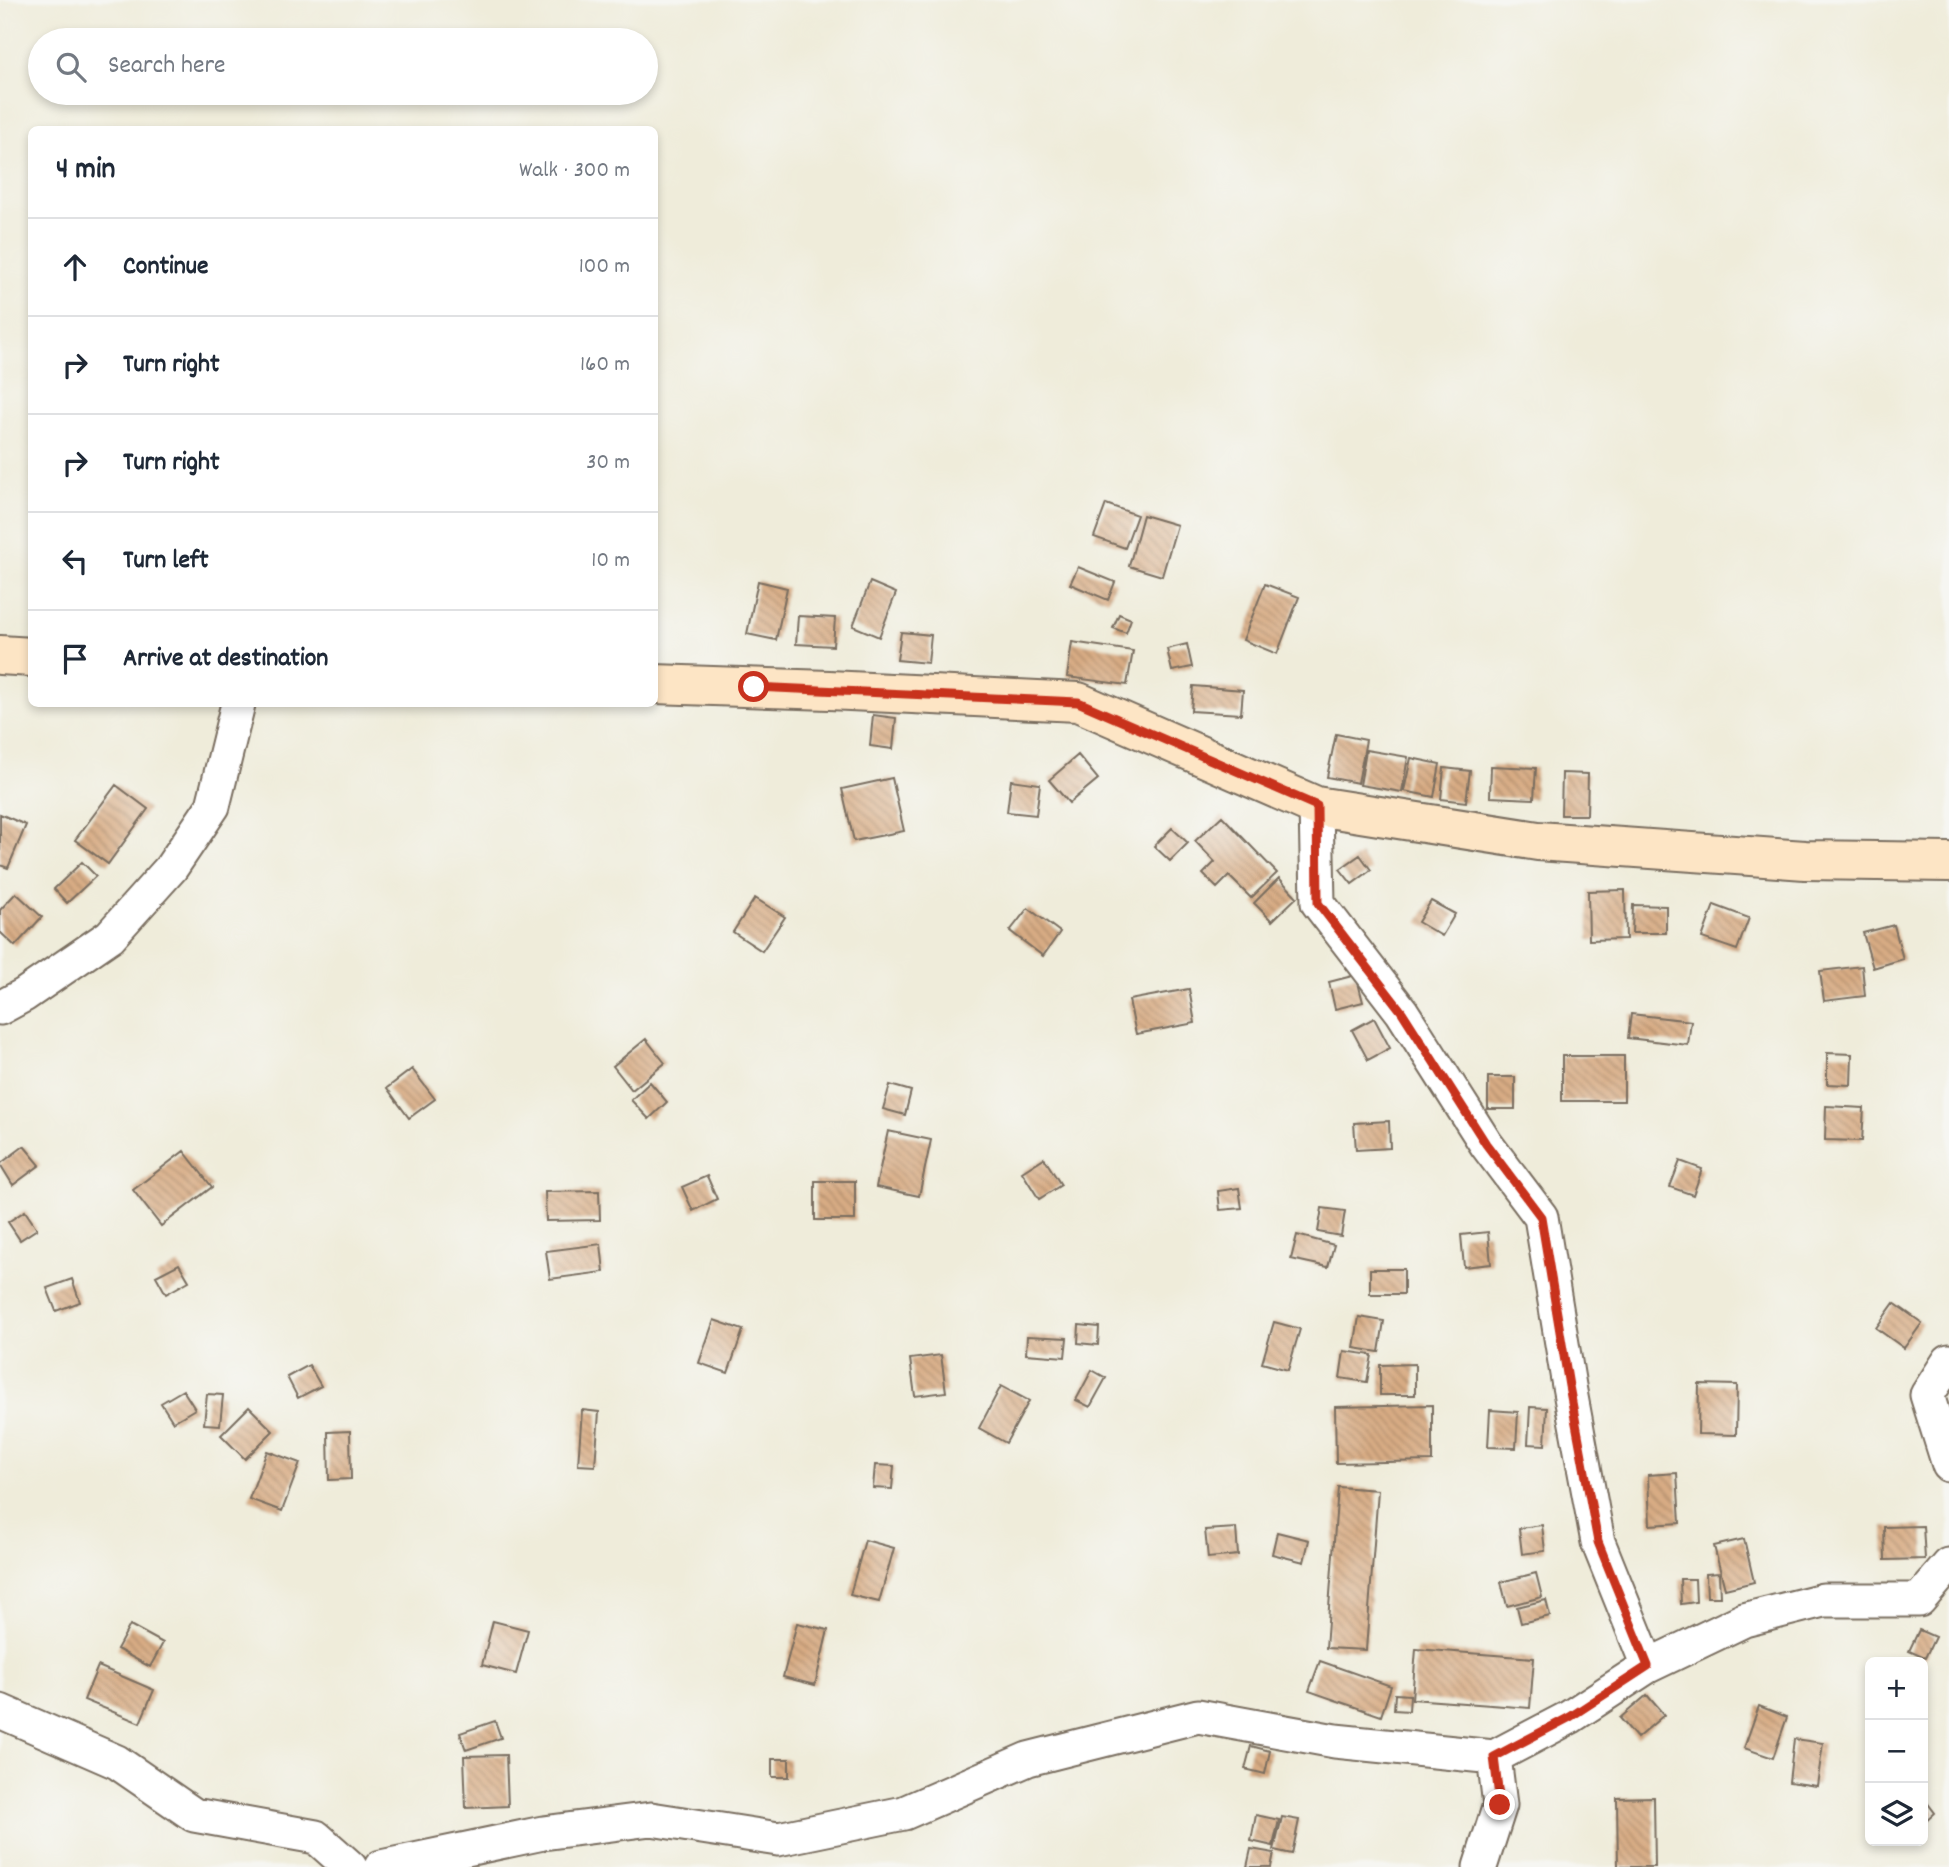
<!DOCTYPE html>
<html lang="en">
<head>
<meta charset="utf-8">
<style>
  body { margin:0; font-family:Dekko,sans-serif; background:#f2f2f3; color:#1f2937 }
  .controls { position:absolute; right:21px; bottom:21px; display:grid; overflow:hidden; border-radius:10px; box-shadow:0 4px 10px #0003 }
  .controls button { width:63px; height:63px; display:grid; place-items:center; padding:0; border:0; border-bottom:2px solid #e0e1e3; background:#fff; color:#1f2937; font:35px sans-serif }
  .stop { position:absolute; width:21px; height:21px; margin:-16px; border:5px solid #c8321e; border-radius:50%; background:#fff }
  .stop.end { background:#c8321e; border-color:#fff; box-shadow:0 2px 7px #0008 }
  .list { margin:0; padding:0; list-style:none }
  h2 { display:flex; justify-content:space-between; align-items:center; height:91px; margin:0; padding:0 28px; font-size:30px }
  h2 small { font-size:23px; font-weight:400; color:#747a83 }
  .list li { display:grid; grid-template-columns:46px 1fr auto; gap:21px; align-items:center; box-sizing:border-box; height:98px; padding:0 28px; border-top:2px solid #e0e1e3 }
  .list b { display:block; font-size:26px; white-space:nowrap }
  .list em { font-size:23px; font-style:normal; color:#747a83 }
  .icon { flex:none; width:38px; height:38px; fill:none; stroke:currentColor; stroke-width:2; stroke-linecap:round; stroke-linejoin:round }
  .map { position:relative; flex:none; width:1949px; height:1867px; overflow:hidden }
  .search { position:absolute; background:#fff; box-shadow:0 4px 10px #0003; left:28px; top:28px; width:630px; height:77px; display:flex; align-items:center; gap:18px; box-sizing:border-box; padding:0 24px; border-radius:38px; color:#747a83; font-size:26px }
  .panel { position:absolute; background:#fff; box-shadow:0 4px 10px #0003; left:28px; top:126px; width:630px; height:581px; border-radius:10px }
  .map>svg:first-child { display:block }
</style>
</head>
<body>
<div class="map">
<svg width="1949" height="1867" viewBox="0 0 1949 1867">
  <defs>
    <pattern id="building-back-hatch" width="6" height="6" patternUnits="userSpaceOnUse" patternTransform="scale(1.75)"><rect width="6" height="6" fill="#d8ac84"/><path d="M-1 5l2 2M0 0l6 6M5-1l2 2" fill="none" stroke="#b08c6b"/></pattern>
  </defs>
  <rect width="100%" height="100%" fill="#f6f6f2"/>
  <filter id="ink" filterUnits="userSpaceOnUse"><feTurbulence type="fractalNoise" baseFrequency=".0143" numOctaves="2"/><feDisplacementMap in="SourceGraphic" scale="14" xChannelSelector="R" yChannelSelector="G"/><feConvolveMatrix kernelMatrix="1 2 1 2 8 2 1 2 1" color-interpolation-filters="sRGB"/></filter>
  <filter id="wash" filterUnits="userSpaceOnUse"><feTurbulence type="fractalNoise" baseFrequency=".00686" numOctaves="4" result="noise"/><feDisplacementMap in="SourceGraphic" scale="28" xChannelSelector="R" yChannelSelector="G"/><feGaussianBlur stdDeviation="1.57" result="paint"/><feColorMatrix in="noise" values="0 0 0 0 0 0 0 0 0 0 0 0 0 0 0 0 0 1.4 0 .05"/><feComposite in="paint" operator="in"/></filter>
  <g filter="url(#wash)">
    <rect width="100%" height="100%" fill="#efecda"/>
    <g id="blocks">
      <path fill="url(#building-back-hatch)" d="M1106,504L1137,515L1125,548L1094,537Z
        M1143,515L1177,525L1162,576L1129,566Z
        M1078,567L1115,582L1108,600L1070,584Z
        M758,581L787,588L776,640L747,634Z
        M870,582L896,593L879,637L853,626Z
        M1265,584L1299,597L1277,654L1243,640Z
        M1119,614L1131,619L1126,633L1113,628Z
        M798,616L835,618L833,646L796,644Z
        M901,632L931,635L928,663L897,660Z
        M1072,642L1133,651L1127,685L1067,677Z
        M1187,644L1192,667L1172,671L1167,649Z
        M1193,686L1243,690L1241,714L1191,711Z
        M873,715L896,718L893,749L870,746Z
        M1336,734L1366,740L1358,783L1327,777Z
        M1366,750L1408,757L1402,792L1360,785Z
        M1078,755L1098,779L1069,803L1049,780Z
        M1411,758L1440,764L1434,797L1404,791Z
        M1491,766L1536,768L1534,799L1490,797Z
        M1444,768L1470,771L1466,802L1441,799Z
        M1562,773L1588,774L1587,815H1561Z
        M892,778L904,831L854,841L842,789Z
        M1011,780L1040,784L1036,815L1007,812Z
        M116,785L148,809L108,864L75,840Z
        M0,814L26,825L8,868L0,865Z
        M1222,816L1277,873L1251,898L1229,876L1217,888L1203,874L1215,862L1195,841Z
        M1172,828L1188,843L1170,861L1154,846Z
        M1360,855L1371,870L1352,884L1340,869Z
        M82,862L96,876L67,903L54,889Z
        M1279,878L1297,897L1272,921L1254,903Z
        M1625,890L1626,939L1589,940L1588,891Z
        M16,893L42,917L15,946L0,932V910Z
        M755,898L785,917L762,951L733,932Z
        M1431,901L1455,914L1442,936L1418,922Z
        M1633,905L1666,906V933H1632Z
        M1714,905L1749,918L1737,950L1702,938Z
        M1028,908L1060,932L1043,956L1010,931Z
        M1894,925L1903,959L1873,968L1863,933Z
        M1862,966L1865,996L1824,1001L1820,971Z
        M1356,975L1363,1002L1335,1009L1329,982Z
        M1189,989L1195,1023L1136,1034L1129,1000Z
        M1631,1014L1691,1021L1688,1045L1628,1038Z
        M1374,1018L1390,1048L1368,1060L1352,1030Z
        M646,1039L665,1063L632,1090L613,1066Z
        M1827,1053L1852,1054L1851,1085L1827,1084Z
        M1562,1056H1624V1101H1562Z
        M412,1069L435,1099L409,1118L387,1088Z
        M1488,1077H1515V1109H1488Z
        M650,1082L667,1102L649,1119L631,1100Z
        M890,1085L911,1091L905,1115L883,1109Z
        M1826,1106L1864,1108L1862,1141L1825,1140Z
        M1389,1121L1390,1148L1356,1150L1354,1123Z
        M888,1131L931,1140L919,1196L876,1187Z
        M24,1146L40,1165L13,1185L0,1164Z
        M184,1151L212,1187L161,1226L133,1190Z
        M1044,1158L1061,1185L1039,1199L1022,1172Z
        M1680,1161L1702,1169L1693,1195L1670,1187Z
        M707,1176L717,1199L693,1211L682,1187Z
        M815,1181H855V1220H815Z
        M1239,1188L1242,1208L1220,1210L1218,1191Z
        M599,1191L600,1220L546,1221L545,1192Z
        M1322,1208L1345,1211L1341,1236L1318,1232Z
        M25,1211L37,1229L20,1240L8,1222Z
        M1488,1232L1491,1264L1464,1267L1461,1235Z
        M1297,1235L1334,1245L1328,1267L1291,1259Z
        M601,1244L604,1272L550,1279L546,1251Z
        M179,1264L189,1281L166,1294L156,1276Z
        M1370,1269H1404V1294H1370Z
        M72,1279L80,1302L56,1311L47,1288Z
        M1894,1303L1922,1323L1904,1348L1876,1328Z
        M1359,1317L1384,1321L1379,1352L1354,1348Z
        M714,1320L743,1330L728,1373L699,1363Z
        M1274,1322L1300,1329L1288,1370L1262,1363Z
        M1079,1325L1099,1327L1098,1345L1078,1343Z
        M1027,1336L1067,1338L1065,1357L1026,1354Z
        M1344,1351L1372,1355L1367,1382L1340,1378Z
        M941,1355L946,1392L915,1396L910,1359Z
        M1415,1364V1395H1380V1365Z
        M309,1365L321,1386L298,1398L287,1377Z
        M1092,1370L1106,1378L1090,1407L1076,1400Z
        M1699,1384L1737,1385L1736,1435L1698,1434Z
        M1001,1386L1029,1401L1006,1443L979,1428Z
        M183,1390L195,1409L173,1422L161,1403Z
        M207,1394L223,1395L220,1425L204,1424Z
        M1432,1405V1461L1336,1463L1335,1407Z
        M249,1407L273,1431L245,1459L221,1435Z
        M1530,1407L1547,1408L1545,1445L1528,1444Z
        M582,1410L599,1412L595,1466L578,1465Z
        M1490,1410L1518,1412L1516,1448L1488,1447Z
        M350,1431L351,1479L329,1480L328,1432Z
        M267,1451L300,1463L282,1511L249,1499Z
        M875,1465L894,1466L892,1489L873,1488Z
        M1677,1473L1680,1523L1650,1525L1648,1475Z
        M1338,1487L1378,1490L1366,1650L1326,1648Z
        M1542,1525L1545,1551L1522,1554L1519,1528Z
        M1923,1526L1925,1559L1885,1560L1884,1527Z
        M1236,1528L1238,1555L1208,1558L1205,1530Z
        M1277,1532L1309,1540L1304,1562L1272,1554Z
        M1744,1539L1754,1582L1725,1589L1714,1546Z
        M865,1540L894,1548L879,1602L850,1595Z
        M1536,1573L1542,1597L1507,1606L1501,1582Z
        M1719,1573L1720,1597H1707L1706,1574Z
        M1680,1579H1695L1696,1602L1681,1604Z
        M1546,1600L1550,1616L1521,1623L1517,1607Z
        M493,1621L528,1630L516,1674L482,1665Z
        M797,1623L828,1630L815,1685L783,1677Z
        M130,1625L163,1643L150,1667L117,1649Z
        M1919,1630L1935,1637L1925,1658L1909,1651Z
        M1416,1649L1534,1658L1530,1708L1412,1699Z
        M1320,1661L1391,1686L1381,1716L1309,1691Z
        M98,1666L154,1690L140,1723L84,1700Z
        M1395,1694L1410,1695L1409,1711L1394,1710Z
        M1647,1695L1664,1715L1637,1738L1620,1718Z
        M1759,1706L1787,1717L1773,1758L1744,1748Z
        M495,1721L501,1738L466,1750L460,1733Z
        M1794,1739L1823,1743L1817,1786L1789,1782Z
        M1251,1746L1270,1751L1265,1774L1245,1769Z
        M506,1755L508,1806L466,1808L464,1756Z
        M772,1759H789V1777H772Z
        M1654,1797L1655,1867H1618L1617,1798Z
        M1923,1797L1935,1813L1923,1824Z
        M1256,1815L1279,1820L1273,1846L1251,1841Z
        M1282,1817L1299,1820L1292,1854L1274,1850Z
        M1251,1849L1274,1853L1271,1867H1247Z"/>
    </g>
  </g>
  <g filter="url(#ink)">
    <use href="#blocks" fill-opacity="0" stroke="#7a6e60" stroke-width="2"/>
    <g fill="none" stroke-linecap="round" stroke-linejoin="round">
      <g stroke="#7a6e60" stroke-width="37">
        <path id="street" d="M1316,806L1318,903L1402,1012L1486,1144L1541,1217L1569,1386L1598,1542L1648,1666
          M0,1008L24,995L110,936L171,868L213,806L238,704
          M1949,1361L1927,1395L1949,1465
          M0,1711L117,1762L194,1815L316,1837L350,1867
          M381,1867L543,1833L651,1819L778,1839L904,1813L1028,1759L1198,1716L1335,1741L1494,1757L1570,1717L1648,1666L1744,1620L1823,1600H1919L1949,1565
          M1480,1867L1500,1805L1494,1757"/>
      </g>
      <g stroke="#7a6e60" stroke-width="42">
        <path id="secondary" d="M0,655L32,657
          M654,684L829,690L1078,702L1316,806L1538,841L1805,860L1949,862"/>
      </g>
      <use href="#street" stroke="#fff" stroke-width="33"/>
      <use href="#secondary" stroke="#fde5c5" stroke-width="38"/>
    </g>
  </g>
  <g fill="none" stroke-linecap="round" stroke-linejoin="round" filter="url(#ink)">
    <path stroke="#c8321e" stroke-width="9" d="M754,687L1078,702L1317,806L1318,903L1402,1012L1486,1144L1541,1217L1569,1386L1598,1542L1648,1666L1570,1717L1494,1757L1500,1805"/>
  </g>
</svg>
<div class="controls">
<button>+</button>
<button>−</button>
<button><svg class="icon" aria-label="layers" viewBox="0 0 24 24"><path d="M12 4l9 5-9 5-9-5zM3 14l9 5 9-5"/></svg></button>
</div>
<div class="stop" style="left:754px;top:687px"></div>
<div class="stop end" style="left:1500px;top:1805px"></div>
<div class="search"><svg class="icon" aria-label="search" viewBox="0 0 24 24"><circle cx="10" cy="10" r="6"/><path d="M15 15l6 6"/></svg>Search here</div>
<section class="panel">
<h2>4 min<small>Walk · 300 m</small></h2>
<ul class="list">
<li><svg class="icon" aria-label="ahead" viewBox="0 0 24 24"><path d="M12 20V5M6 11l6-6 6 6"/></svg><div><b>Continue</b></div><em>100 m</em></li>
<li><svg class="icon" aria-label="right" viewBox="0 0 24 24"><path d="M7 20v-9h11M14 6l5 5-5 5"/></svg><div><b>Turn right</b></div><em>160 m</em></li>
<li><svg class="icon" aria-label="right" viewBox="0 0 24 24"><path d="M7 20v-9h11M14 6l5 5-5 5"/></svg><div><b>Turn right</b></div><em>30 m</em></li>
<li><svg class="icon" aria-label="left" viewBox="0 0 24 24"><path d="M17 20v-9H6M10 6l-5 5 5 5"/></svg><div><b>Turn left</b></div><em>10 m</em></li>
<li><svg class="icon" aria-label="arrive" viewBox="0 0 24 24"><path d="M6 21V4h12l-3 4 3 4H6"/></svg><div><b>Arrive at destination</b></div></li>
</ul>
</section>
</div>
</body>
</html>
